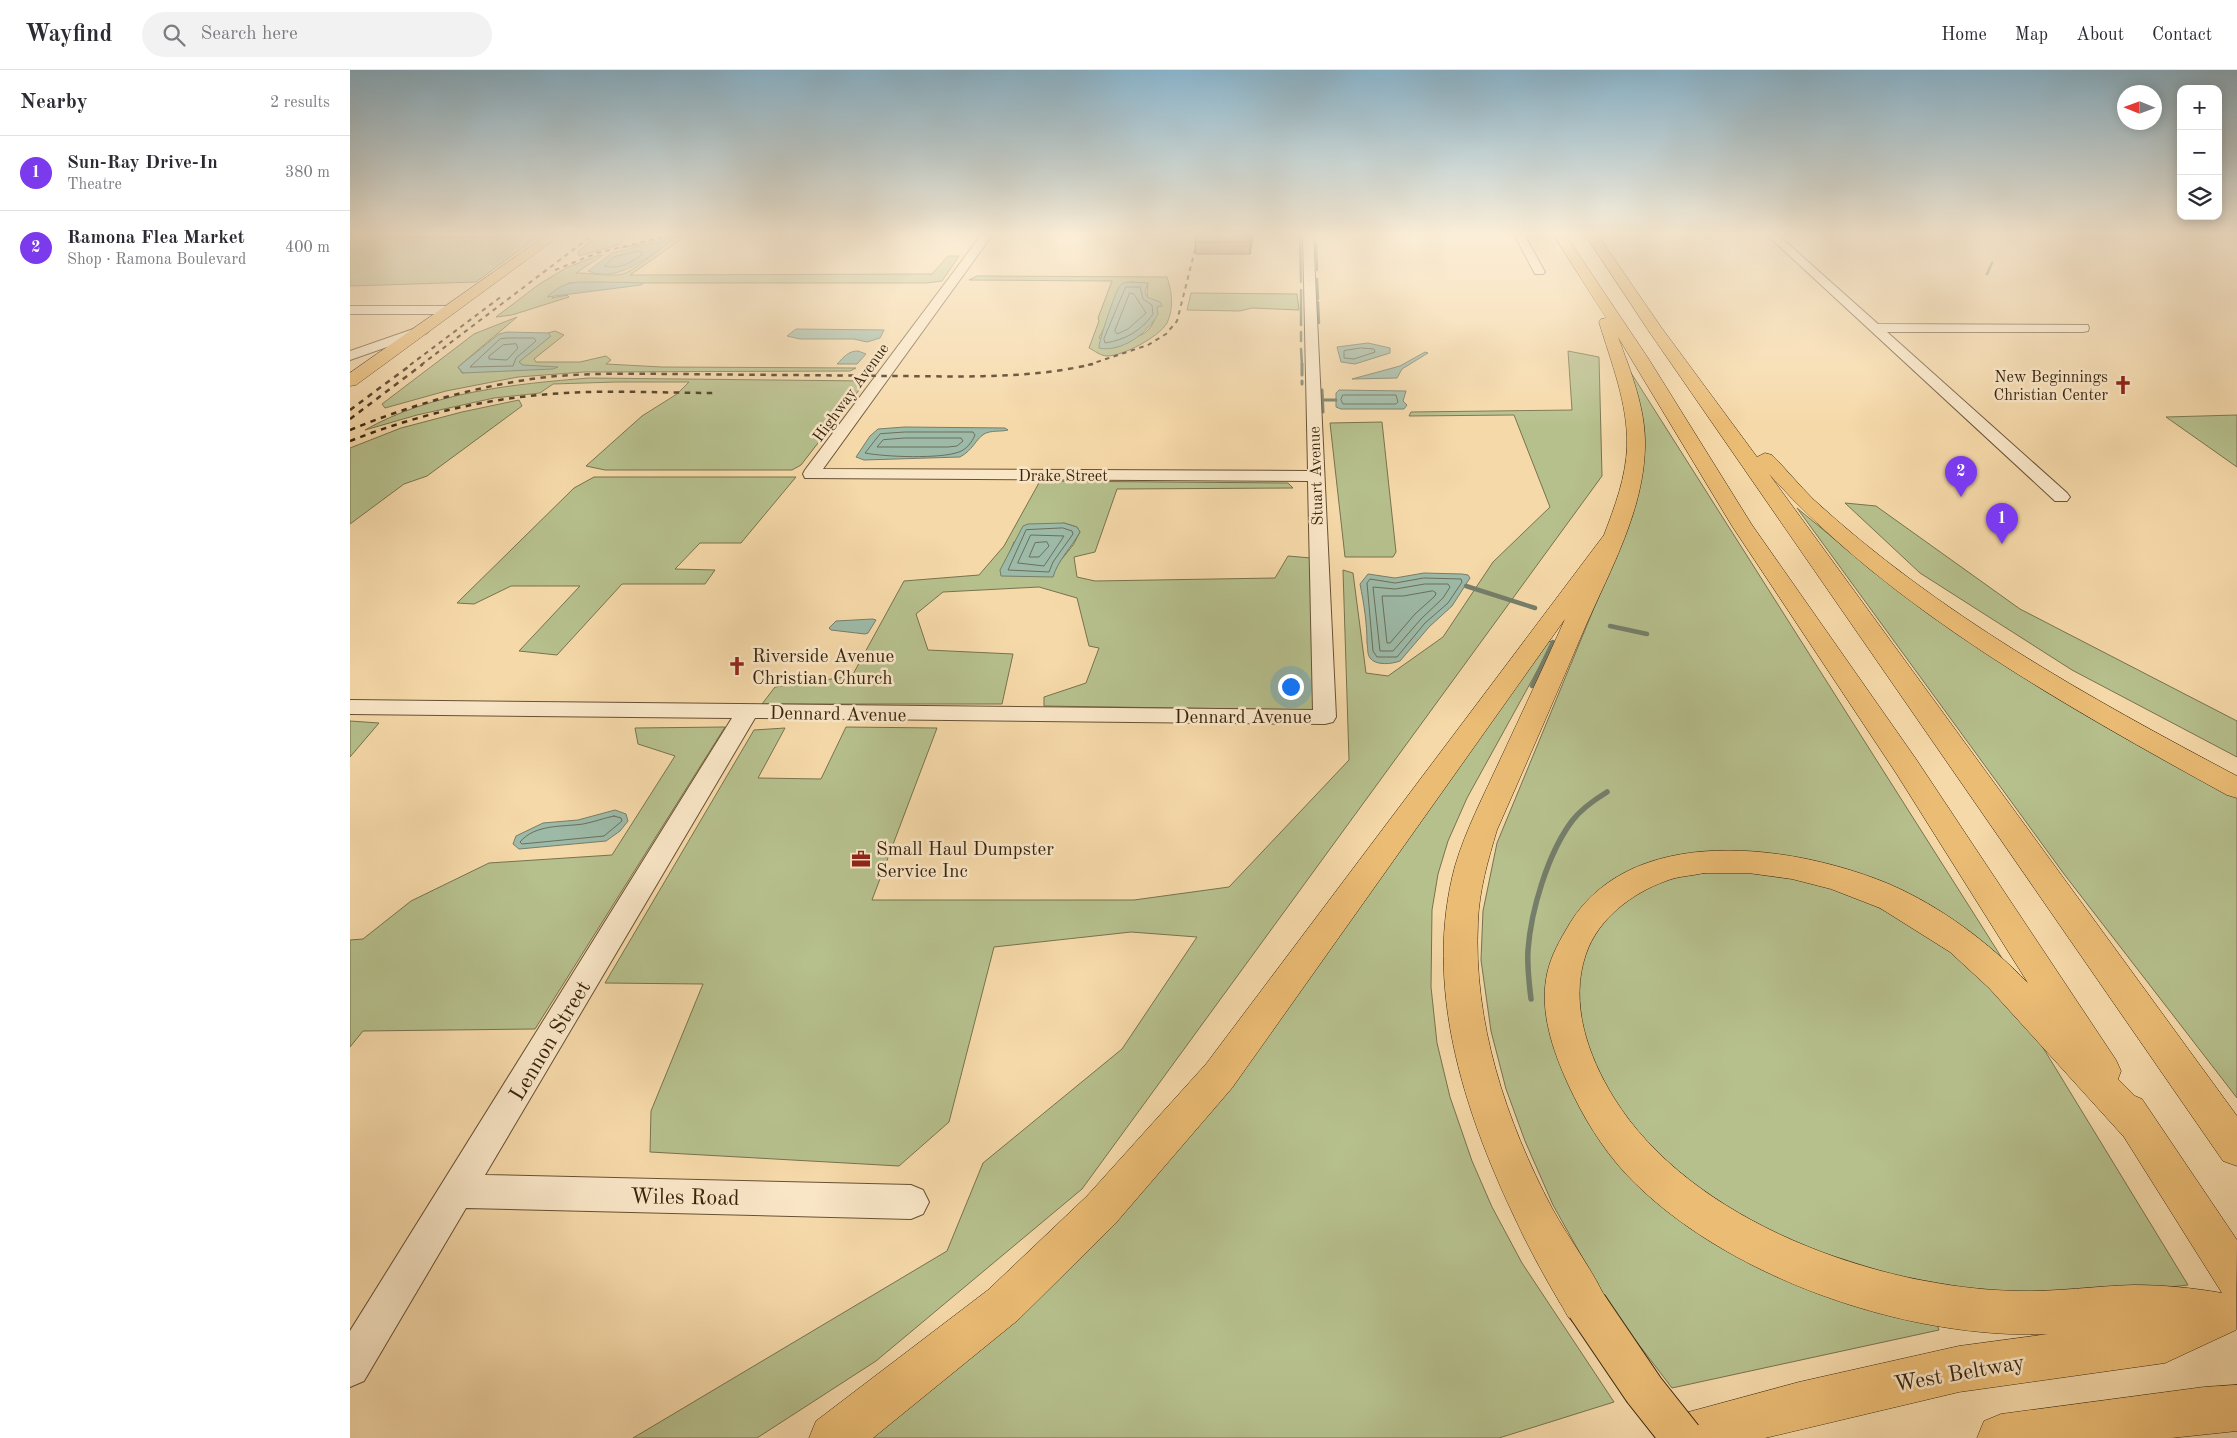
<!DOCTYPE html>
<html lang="en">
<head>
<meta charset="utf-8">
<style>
  body { margin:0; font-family:"Old Standard TT",serif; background:#f2f2f3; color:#2b2b33 }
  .controls { position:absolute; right:15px; top:15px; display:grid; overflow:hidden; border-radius:10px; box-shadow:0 2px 12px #0003 }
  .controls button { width:45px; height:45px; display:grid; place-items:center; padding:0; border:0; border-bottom:1px solid #e1e1e2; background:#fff; color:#2b2b33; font:25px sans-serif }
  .compass { position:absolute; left:1767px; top:15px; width:45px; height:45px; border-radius:50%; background:#fff; box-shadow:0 2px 12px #0003; rotate:271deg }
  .you { position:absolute; left:940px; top:616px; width:18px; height:18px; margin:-12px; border:4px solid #fff; border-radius:50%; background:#1a73e8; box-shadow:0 0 0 8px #1a73e833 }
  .badge { display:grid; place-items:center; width:32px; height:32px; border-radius:50%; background:#7c3aed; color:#fff; font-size:16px; font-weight:700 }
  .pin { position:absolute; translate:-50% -41px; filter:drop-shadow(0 1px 2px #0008) }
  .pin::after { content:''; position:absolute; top:26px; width:18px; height:15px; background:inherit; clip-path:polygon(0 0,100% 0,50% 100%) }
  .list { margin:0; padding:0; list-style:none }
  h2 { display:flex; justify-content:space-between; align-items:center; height:65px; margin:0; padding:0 20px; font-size:21px }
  h2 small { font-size:16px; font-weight:400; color:#7c7c81 }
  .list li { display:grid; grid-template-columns:32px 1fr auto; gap:15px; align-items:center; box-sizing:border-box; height:75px; padding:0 20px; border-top:1px solid #e1e1e2 }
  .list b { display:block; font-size:19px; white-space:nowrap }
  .list p { margin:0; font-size:16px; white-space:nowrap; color:#7c7c81 }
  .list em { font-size:16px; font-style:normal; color:#7c7c81 }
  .icon { flex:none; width:28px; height:28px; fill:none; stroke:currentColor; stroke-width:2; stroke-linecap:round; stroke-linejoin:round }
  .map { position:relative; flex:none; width:1887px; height:1368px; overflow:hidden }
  header { display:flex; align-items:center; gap:30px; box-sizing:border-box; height:70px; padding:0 25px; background:#fff; border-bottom:1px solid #e1e1e2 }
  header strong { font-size:24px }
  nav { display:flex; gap:28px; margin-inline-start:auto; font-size:18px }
  .search { width:350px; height:45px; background:#f2f2f3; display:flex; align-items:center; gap:12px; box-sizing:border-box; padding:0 18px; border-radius:28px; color:#7c7c81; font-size:19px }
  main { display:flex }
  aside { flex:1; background:#fff }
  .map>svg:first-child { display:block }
</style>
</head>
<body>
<header>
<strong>Wayfind</strong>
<div class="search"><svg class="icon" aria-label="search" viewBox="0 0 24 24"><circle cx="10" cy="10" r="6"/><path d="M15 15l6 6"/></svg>Search here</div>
<nav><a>Home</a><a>Map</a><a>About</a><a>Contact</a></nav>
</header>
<main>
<aside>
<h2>Nearby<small>2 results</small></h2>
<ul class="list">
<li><span class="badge">1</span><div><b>Sun-Ray Drive-In</b><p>Theatre</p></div><em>380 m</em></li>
<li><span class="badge">2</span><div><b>Ramona Flea Market</b><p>Shop · Ramona Boulevard</p></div><em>400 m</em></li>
</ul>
</aside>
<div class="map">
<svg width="1887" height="1368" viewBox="0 0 1887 1368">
  <rect width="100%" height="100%" fill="#f6d9a9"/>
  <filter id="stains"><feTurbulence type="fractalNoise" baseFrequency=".004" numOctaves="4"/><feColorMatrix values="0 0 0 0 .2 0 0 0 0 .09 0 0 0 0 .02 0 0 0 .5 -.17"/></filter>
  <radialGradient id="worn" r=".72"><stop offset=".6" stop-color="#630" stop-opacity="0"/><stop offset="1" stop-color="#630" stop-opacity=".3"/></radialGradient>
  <path fill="#b6c08d" stroke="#78724d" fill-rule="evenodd" d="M0,164H38L33,168L189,166L126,212L0,216Z
    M250,164H280L271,174L229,186L228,182Z
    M319,167L333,168L280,205L582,204L598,186H609L592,211L577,213H218L202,228L217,225L219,227L162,245L146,247L188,215L216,198L249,185H253L226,203C240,203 260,207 273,204C283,201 311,178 321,171L271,178Z
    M627,206L817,207C822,222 824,238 817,253C809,267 773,286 757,286C751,286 745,281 739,278L749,251L748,248L762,211L619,210ZM780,212L798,213C796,230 797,227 811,236L807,237C804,273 777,269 749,268L758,250L761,237Z
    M841,223L947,224L949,240L902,238L890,241L837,240Z
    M167,247L108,297L112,303L173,295L168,292L201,266L198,263L205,261L214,265L184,289L186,292H230L256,286L261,290L256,294L312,297L506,298L500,301L234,302L168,307L96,321L35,338L32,334L124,264Z
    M1218,281L1249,287L1252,406L732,1119L526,1291L407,1368H283L597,1181L633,1093L772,979L847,867L781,862L644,877L599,1052L549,1096L300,1082L301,1041L353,914L255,913L404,660L435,658L408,708L471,709L496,657L587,658L522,830H784L879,817L999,690L993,500L1003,503L1016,603L1038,606L1093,567L1143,492L1200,437L1164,345L1059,346L1061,342L1222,340Z
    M1278,298L1657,896L1634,882L1407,784L1238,832C1220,851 1214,863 1205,889L1270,1085L1587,1254L1589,1260L1322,1318L1260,1237L1203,1135L1175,1071L1156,1019L1141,961L1131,890L1133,841L1147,773L1282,446Z
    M239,308L516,311L451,395L442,400H255L236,396L292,346L327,324L339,312H266L203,314L190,323L144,328L67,345L15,360C82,322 164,314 239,308Z
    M169,330L172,336L77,406L54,414L0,454V378L51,358L112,342Z
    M1887,345V397L1816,347Z
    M1032,352L1046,482L1043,487H995L980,353Z
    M244,407H446L391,473H350L325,499L365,500L355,514H272L207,585L169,581L230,516H161L124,534L107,533L224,418Z
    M690,411L938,413L943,418L767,419L745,482L724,487L727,507L745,511L925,508L938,486L961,488L963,640L694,636V627L736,613L749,578L739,576L727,528L689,517L593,522L566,544L578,580L663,584L652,634H412L425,617L502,606L554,511L629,505L654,476ZM714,453L727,457L730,462L723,475L707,495L659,484L664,472Z
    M1495,433L1526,436L1670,539L1887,651V687L1722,600L1570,503Z
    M1447,438L1524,502L1887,727V1028L1714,804Z
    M1197,571L1203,572L1117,728L1098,771L1088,804L1082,840L1081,917L1087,973L1100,1027L1122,1091L1142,1137L1172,1193L1264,1332L1149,1368H502L689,1215Z
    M0,651L29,653L0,687Z
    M375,657L185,959L13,961L0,977V870L13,869L61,831L139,793L262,785L325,686L288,674L285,658Z
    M1384,797L1483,814L1594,871L1681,958L1838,1215L1724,1228L1632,1221L1543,1205L1467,1181L1393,1149L1290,1075L1234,982L1227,905L1238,871L1266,836L1314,809Z"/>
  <path fill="#9dbaa8" stroke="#757e6a" d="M317,170H322C299,186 268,214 238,201L262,183Z
    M254,212L294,213L291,215L197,227C218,208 227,213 254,212Z
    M780,212L798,213L795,222L797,227L810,232L812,236L807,237L808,244C798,263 771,283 749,278C748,273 765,223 769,217C772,213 775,212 780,212Z
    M446,259L534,260L530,268L517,272L504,269H450L437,266Z
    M157,262L198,263L201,266L169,292L173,295L208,297L203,299L113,303L108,297L149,264Z
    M1018,273L1040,278V283L1005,294L991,292L987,277Z
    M508,281L516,284L507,294H487C494,287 498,281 508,281Z
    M1075,282L1078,283L1052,299L1047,308L1002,309L1050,296Z
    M989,320L1056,321L1053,331L1057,335L1054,339H991L986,337V323Z
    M555,357L655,358L658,360C650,362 641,360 634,364C625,370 623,380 610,387L514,390L506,387L520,366L528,359Z
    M714,453L727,457L730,462C721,478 708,490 703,507L651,506L650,500L673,456L678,454Z
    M1074,503L1112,504L1118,505L1120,508L1102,536L1079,557L1050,591C1042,594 1026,596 1020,588C1017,584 1018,577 1017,573C1017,553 1014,534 1010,514L1018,504L1045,508Z
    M523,549L526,550L518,563L515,564L481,560L479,558L486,551Z
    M265,740L276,744L278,751L270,761L256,771L169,779L163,774L166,766L193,753L228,750Z"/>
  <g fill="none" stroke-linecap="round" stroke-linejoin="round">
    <path stroke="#6b6f5a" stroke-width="1" d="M289,181L292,182V185C280,193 269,200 254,196L264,187Z
      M776,217H790L793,229L802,235L803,244C791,261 775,270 755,273L754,269Z
      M780,223L784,224L796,243L778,259L767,264L765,261Z
      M158,268H184L186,271L166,288L163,296L120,297L150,269Z
      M166,274L168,278L157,290L139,289V286L153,275Z
      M1011,278L1024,279L1025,282L1004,289L994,288V281Z
      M993,325H1046L1048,332L1046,334H993L991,330Z
      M555,362H623L625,365C622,372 617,379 609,382C590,389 536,387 515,383L530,364Z
      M555,368H611L613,371L607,376L598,377H527L533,370Z
      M713,458L722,461L723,464L703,492L699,502L658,500L676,460Z
      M681,465L714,466L694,496L668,493Z
      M697,472L699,476L689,487H679L685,473Z
      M1074,508L1111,509L1112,512L1098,533L1075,553L1047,587H1027L1023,581L1017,513L1020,509L1045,513Z
      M1075,514H1098L1100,517L1093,528L1071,549L1043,581H1030L1023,517L1045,519Z
      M1083,521L1086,523L1085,526L1065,544L1040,573H1037L1032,526H1053Z
      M264,746L271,748L272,751L254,766L172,774L170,772C185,754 212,757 233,754C244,752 254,748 264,746Z"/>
    <path stroke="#757e6a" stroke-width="2.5" d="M950,164L951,212
      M965,164V166
      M966,173L967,200
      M1637,204L1642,193
      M967,209L968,229
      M951,220V255
      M968,232L969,253
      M951,262V271
      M951,279L952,295"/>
    <path stroke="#757e6a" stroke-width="3" d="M952,294V305
      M952,311V314
      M972,320L973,342
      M973,330H986"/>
    <path stroke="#757e6a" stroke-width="4.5" d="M1116,516L1185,538
      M1260,556L1297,564
      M1182,616L1203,572"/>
    <path stroke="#757e6a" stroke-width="5.5" d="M1181,929C1179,913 1177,896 1178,880C1181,840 1198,783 1222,751C1231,739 1244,730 1257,722"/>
    <g stroke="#685134" stroke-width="2">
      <path id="minor" d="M632,164H643L473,399L958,401L953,164H963L986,647L983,652L975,654L405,648L135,1105L561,1115L573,1120L579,1132L573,1144L561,1149L116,1138L14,1311L0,1317V1261L382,648L0,644V630L963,640L958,411L455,408L453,404L455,400Z
        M1164,164H1174L1195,202L1193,204H1185Z
        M1416,164H1427L1528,254L1738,255L1739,258L1738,261L1733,262H1537L1717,423L1720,427L1717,431H1705Z
        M0,236H99L105,240L99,244H0Z
        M72,256L77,257L79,260L77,263L0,290V281Z"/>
    </g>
    <g stroke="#39240d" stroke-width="1">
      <path id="major" d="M198,164H212L6,315L0,316V303Z"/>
    </g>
    <g stroke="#39240d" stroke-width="1">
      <path id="highway" d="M1203,164H1215L1298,288L1402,455L1566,689L1766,990L1771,1001L1768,1009L1785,1026L1792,1029L1887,1170L1886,1260L1815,1293L1609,1322L1415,1368H1307L1314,1351L1331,1344L1449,1312L1609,1276L1698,1264C1558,1270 1373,1207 1276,1104C1252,1078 1233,1047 1218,1014C1203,981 1189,941 1197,904C1201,885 1210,870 1220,853C1283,751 1445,775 1539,814C1592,837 1638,872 1678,913L1546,703L1382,456L1268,267C1281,302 1296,339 1295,377C1294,439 1261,499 1236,555C1207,623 1177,692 1147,760C1138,790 1129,821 1128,852C1123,952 1156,1051 1202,1138C1220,1171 1244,1201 1259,1236L1252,1251L1237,1258C1233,1256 1227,1255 1223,1252C1217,1248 1214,1238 1210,1233C1193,1204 1177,1175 1163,1144C1113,1038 1073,914 1105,796C1116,759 1134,725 1150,690C1172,643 1194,596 1215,549L882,1018L765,1154L668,1250L523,1368H459L466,1351L638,1220L737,1126L856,994L1254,465C1265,436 1276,407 1277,376C1278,333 1261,292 1249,252L1251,249L1256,248ZM1354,803H1398L1442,809L1481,819L1530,838L1600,882L1639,918L1774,1067L1872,1223C1844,1218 1813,1215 1784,1215C1745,1216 1706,1222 1667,1221C1527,1218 1341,1152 1264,1028C1238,986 1219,933 1236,884C1248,849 1282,823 1316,811C1328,806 1342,806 1354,803Z
        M1235,164H1247L1311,257L1407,387L1415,383L1422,385C1436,399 1449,415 1463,429C1588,544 1738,627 1887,706V728L1877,725C1719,638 1540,539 1419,404L1887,1046V1096L1873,1091L1298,260Z
        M1887,1315V1361L1821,1368H1627L1634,1351L1651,1344L1854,1317Z"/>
    </g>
    <use href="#minor" fill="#f9e6c7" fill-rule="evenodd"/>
    <use href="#major" fill="#ebbc74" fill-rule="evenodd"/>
    <use href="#highway" fill="#ebbc74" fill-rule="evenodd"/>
    <path stroke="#39240d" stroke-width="2" stroke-dasharray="4.5 4.5" stroke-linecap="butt" d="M205,200L247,183L326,164
      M60,295L152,226
      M71,295L244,164
      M738,295L798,275L816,264L827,251L849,164"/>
    <path stroke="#39240d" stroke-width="2.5" stroke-dasharray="5.5 5.5" stroke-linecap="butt" d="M0,340L62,294
      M0,349L73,294
      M0,360C61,335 123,317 189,308C236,302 285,304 332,304C400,305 468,305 536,306C604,306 676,310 743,294
      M0,371C69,344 141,327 215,323C265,320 316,323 367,323"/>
    <g stroke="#39240d" stroke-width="43" stroke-linecap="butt">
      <path id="highway-bridge" d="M1237,1236L1294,1320L1332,1368"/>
    </g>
    <use href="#highway-bridge" stroke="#ebbc74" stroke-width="41"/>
  </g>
  <path fill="#bd8e68" stroke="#39240d" d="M903,164L900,184H846L845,172Z"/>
  <path fill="#9a7455" stroke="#39240d" d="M901,164H903L900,184V172Z"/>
  <path fill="#dca579" stroke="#39240d" d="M847,164H901L900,172H845Z"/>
  <linearGradient id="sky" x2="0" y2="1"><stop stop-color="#8ab6ce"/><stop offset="0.46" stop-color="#fbeed8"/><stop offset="1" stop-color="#fbeed8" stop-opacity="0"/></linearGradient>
  <rect width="1887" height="356" fill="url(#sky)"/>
  <defs>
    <g id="church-bare" transform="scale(1.5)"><path d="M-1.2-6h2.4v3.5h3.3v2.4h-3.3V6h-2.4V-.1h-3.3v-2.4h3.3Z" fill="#8f2418" stroke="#f9e6c7" stroke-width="2.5" paint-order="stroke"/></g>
    <g id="office-bare" transform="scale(1.5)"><path d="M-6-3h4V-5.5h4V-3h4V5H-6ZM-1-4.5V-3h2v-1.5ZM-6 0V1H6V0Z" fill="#8f2418" stroke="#f9e6c7" stroke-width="2.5" paint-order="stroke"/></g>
  </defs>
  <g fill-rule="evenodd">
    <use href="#church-bare" x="1773" y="315"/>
    <use href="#church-bare" x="387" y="596"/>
    <use href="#office-bare" x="511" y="789"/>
  </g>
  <g text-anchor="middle" stroke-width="5" stroke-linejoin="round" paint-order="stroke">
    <g font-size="16" fill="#39240d" stroke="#f9e6c7" text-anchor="end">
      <text x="1758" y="312">New Beginnings<tspan x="1758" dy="18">Christian Center</tspan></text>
    </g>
    <g font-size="16" fill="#39240d" stroke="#f9e6c7">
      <text transform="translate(500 322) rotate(-54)" y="6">Highway Avenue</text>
      <text x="713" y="411">Drake Street</text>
      <text transform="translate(965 406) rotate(-92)" y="6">Stuart Avenue</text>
    </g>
    <g font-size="19" fill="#39240d" stroke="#f9e6c7" text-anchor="start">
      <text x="402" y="592">Riverside Avenue<tspan x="402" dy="22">Christian Church</tspan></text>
      <text x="526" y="785">Small Haul Dumpster<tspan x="526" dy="22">Service Inc</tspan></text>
    </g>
    <g font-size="19" fill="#39240d" stroke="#f9e6c7">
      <text transform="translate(488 643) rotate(1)" y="7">Dennard Avenue</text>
      <text x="893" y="653">Dennard Avenue</text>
    </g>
    <g font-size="22" fill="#39240d" stroke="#f9e6c7">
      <text transform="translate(199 970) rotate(-59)" y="8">Lennon Street</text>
      <text transform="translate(335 1126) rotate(1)" y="8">Wiles Road</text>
      <text transform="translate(1609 1302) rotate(-10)" y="8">West Beltway</text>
    </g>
  </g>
  <rect width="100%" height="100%" filter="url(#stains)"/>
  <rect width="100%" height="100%" fill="url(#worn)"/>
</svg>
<div class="controls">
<button>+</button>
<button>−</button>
<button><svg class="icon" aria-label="layers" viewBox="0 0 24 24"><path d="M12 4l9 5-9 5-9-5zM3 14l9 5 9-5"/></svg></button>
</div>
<svg class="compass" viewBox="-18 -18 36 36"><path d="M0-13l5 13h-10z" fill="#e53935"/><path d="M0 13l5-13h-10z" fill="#7c7c81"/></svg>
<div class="you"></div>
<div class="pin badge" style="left:1652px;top:474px">1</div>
<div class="pin badge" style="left:1611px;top:427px">2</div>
</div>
</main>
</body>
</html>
